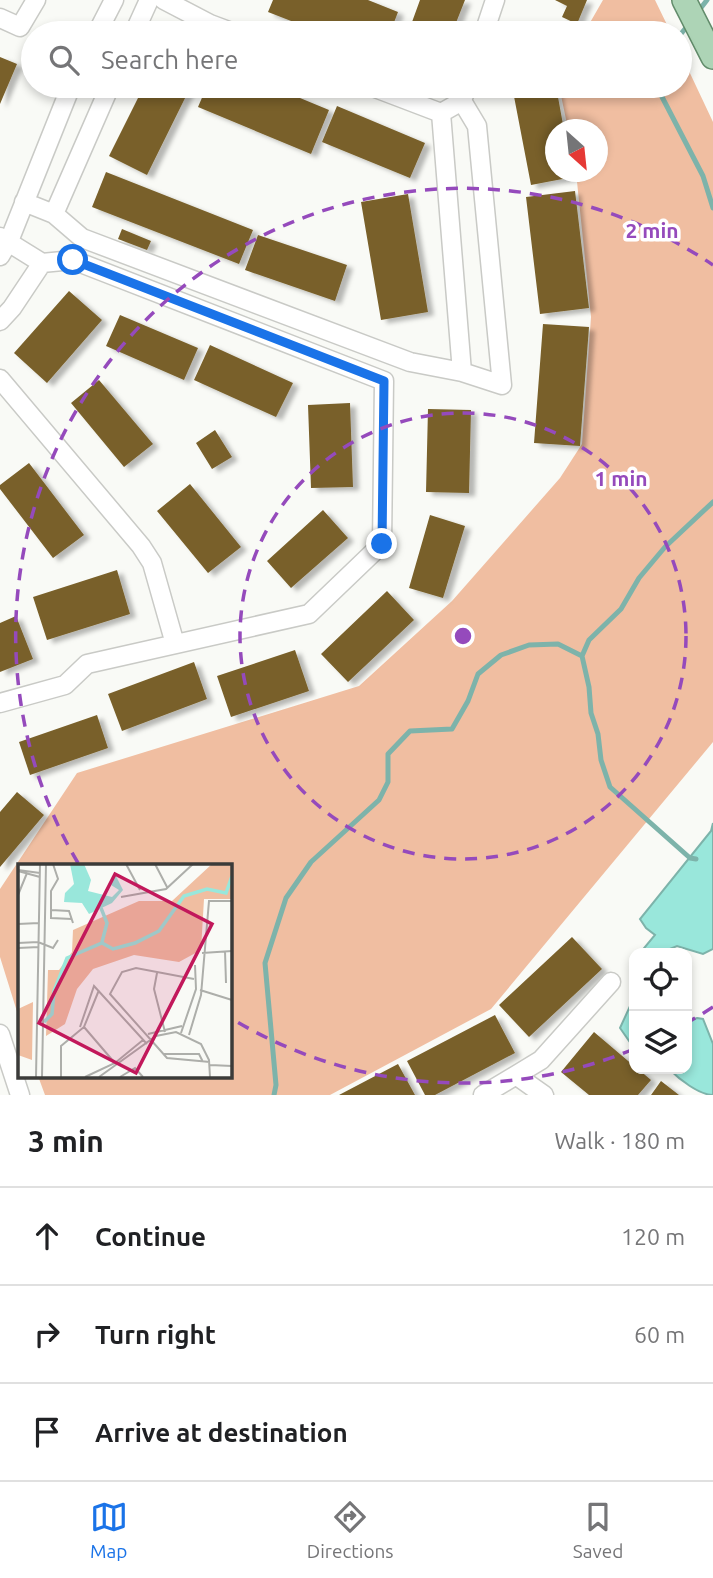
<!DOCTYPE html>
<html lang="en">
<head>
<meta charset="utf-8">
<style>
  body { margin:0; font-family:Ubuntu,sans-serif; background:#f6f6f6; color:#202124 }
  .controls { position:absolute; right:21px; bottom:21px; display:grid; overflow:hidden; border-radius:14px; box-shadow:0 4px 10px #0003 }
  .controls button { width:63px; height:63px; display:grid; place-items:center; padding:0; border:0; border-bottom:2px solid #e0e0e0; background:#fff; color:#202124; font:35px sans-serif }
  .compass { position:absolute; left:545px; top:119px; width:63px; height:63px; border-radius:50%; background:#fff; box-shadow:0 4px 10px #0003; rotate:153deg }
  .stop { position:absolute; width:21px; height:21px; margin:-16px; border:5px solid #1a73e8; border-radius:50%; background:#fff }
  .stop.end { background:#1a73e8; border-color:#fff; box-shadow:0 2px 7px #0008 }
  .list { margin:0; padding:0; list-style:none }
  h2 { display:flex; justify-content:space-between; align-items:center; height:91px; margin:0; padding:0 28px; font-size:30px }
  h2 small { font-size:23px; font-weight:400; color:#757577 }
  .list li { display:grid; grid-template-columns:46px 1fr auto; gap:21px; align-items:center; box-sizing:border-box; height:98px; padding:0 28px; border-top:2px solid #e0e0e0 }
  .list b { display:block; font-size:26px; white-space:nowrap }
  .list em { font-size:23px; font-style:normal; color:#757577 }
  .icon { flex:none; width:38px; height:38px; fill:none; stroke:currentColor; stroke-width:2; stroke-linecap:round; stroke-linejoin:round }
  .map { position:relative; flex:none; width:713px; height:1095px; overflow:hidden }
  .search { position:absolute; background:#fff; box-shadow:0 4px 10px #0003; left:21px; right:21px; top:21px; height:77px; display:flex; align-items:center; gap:18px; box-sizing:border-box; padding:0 24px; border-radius:38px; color:#757577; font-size:26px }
  .sheet { height:385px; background:#fff }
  nav { display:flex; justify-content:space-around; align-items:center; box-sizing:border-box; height:98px; border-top:2px solid #e0e0e0; background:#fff; font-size:19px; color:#757577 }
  nav a { display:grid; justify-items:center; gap:4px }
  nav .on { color:#1a73e8 }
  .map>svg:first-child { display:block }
</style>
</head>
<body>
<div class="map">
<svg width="713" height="1095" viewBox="0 0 713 1095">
  <defs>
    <filter id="shadow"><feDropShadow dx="6" dy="3.5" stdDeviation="2" flood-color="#0004"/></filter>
  </defs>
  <rect width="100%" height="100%" fill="#f9faf6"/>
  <path fill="#f0bea1" d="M603,0H655L671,33H584Z
    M680,52L713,122V742L491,1009L330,1095H45L38,1076H229V866H19V1018L0,957V889L77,773L359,686L452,601L560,478L582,444L591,317L576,172H598V130L568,129L559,86H680Z"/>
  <path fill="#99e7db" stroke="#7db3aa" stroke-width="2" d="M713,823V949L703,954L677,946L660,953H640L655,935L646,928L640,919L711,831Z
    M634,968V1048L620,1028L631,1004Z
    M697,1018L703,1019L713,1044V1095C699,1095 679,1079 669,1069H687V1024L688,1021Z"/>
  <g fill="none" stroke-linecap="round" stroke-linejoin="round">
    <path stroke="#7db3aa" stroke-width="5" d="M697,13L707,0
      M680,35L689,24
      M660,86V93L703,176L713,208
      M582,656L589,687L591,713L598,734L601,760L610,787L690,858L696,859
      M274,1095L276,1085L265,963L286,898L311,862L379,800L388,782V754L410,731L452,729L468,701L478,674L501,655L529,645L558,644L582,656L589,640L621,609L639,578L665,547L713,502"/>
  </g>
  <path fill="#79602a" filter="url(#shadow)" d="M273,0H368L398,12L390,33H322L268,12Z
    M420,0H465L452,33H408Z
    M555,0H587L577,24L562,17L567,6Z
    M0,57L17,64L0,104Z
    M144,86H191L147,175L109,156Z
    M207,86H271L329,110L311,154L198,107Z
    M512,86H556L564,130H556V172H572L573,177L531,185Z
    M337,106L425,143L410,178L322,142Z
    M106,172L253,230L239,264L92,207Z
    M575,191L589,308L540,314L526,197Z
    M408,194L428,312L381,320L361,202Z
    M122,229L151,241L147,250L118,239Z
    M258,235L347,265L335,301L245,270Z
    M69,291L102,320L47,383L14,353Z
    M120,315L198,348L184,380L106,346Z
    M543,324L589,327L580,446L534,443Z
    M210,345L293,383L276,417L194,380Z
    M99,380L153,444L124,467L71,403Z
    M350,403L353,487L311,488L308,405Z
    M428,409L471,410L469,493L426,492Z
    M215,430L232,457L212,469L196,443Z
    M29,463L84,535L53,558L0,489V485Z
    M190,484L241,547L208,573L157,511Z
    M323,510L348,538L291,588L267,561Z
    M430,515L465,526L443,598L409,588Z
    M117,570L130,614L47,640L33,597Z
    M387,591L414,620L348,682L321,654Z
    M16,616L33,659L0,672V623Z
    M295,650L309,691L231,717L217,676Z
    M194,662L207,699L122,731L108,694Z
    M97,715L108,748L30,775L19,742Z
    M17,792L44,815L0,867V812Z
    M572,937L602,969L529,1037L499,1005Z
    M495,1015L515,1053L435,1095H425L407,1061Z
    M594,1032L634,1066V1069H638L651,1080L638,1095H589L561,1072Z
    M398,1064L415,1095H339Z
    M661,1081L679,1095H651Z"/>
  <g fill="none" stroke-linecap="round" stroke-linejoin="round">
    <g stroke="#c9cac6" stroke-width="21">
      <path id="minor" d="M164,0L210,24L234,33
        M0,18L20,27L36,0
        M97,33L114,0
        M134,33L149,0
        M484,33L495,0
        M370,86L441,113
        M24,202L54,214L82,238L410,362L462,372L502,385L477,126L462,101
        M54,214L110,86
        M0,237L42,263L73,260L384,381L382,544L309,614L87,664L65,685L0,703
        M0,256L9,241L71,86
        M0,321L12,308L42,263
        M462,372L441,113L462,101L467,86
        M0,379L141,546L152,563L175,644
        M0,1034L20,1095
        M517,1076L544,1095
        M483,1095L541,1060L611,982"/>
    </g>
    <g stroke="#628c6b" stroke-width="26">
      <path id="major" d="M684,0L713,57"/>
    </g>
    <use href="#minor" stroke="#fff" stroke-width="18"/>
    <use href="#major" stroke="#add4b6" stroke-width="23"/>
  </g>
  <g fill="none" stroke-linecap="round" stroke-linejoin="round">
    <path stroke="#1a73e8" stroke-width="9" d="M73,260L384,381L382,544"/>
  </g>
  <g fill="none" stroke="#954abc" stroke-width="3.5" stroke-dasharray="12 9">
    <circle cx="463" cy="636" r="223"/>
    <path d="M713 1007A447 447 0 0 1 690 1021M634 1049A447 447 0 0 1 229 1017M78 863A447 447 0 0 1 713 265"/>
  </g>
  <g transform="translate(18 864)">
    <rect width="214" height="214" fill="#f9faf6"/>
    <path d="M194,0H213V35H186L183,86L161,98L116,91L75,105L59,125L47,160L28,172L30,106H41L54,88L55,66L121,37H154ZM15,138L14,196L0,191V145Z" fill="#f0bea1"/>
    <path d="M52,0H66L73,16L70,27L94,33L101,26L93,21L97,10L105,26L94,39L71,50L64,39L46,38L47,29L56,20Z" fill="#99e7db"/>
    <path fill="none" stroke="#99e7db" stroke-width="3.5" d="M83,44L89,59L84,78M26,158L34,150L36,127L49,94L84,79L95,85L117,79L141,67L166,32L189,25L208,29L214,12"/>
    <path fill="none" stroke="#adaeaa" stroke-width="2" d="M35,0L40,15L33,27V54L54,55M108,0L122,26M137,0L149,23M0,6L22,9M0,7L22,13M0,31L9,9M103,33L148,25L175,0M33,46L51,47L55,59M0,60L21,59M0,79L20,78L35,84L40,76M0,84L21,83M207,87L208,119M184,89L214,87M139,109L136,125L147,168M176,115L118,104L104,108L92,130L149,194L192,198M182,126L214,136M62,163L76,122L129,180M66,163L96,198M163,169L178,125L177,101M130,170L164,162M171,171L183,131L191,37H214M146,190H181L185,198M192,201L214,202M18,213L22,0M24,213L28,0M43,213V182L66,163L81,126M67,213L97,199L125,176M81,213L138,172L158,168L183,180L191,196L192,213M102,213L117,204L125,213"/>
    <path fill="#c2185b" fill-opacity="0.15" stroke="#c2185b" stroke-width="3.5" d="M97,10L194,60L118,209L21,159Z"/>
    <rect width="214" height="214" fill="none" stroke="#3b3b39" stroke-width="3.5"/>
  </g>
  <circle cx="463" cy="636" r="10" fill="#954abc" stroke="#fff" stroke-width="3.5"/>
  <g font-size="21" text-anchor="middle" font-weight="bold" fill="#954abc" stroke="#fff" stroke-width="7" stroke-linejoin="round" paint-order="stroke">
    <text x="652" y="238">2 min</text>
    <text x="621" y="486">1 min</text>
  </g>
</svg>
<div class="controls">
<button><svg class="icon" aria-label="locate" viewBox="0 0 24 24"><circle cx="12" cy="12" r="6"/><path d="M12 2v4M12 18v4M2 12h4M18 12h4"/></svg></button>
<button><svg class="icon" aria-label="layers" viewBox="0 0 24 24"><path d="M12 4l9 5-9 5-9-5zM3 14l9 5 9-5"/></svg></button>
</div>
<svg class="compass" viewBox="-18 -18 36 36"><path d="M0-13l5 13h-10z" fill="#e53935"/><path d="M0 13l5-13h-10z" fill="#757577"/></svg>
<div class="stop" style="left:73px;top:260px"></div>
<div class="stop end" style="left:382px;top:544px"></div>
<div class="search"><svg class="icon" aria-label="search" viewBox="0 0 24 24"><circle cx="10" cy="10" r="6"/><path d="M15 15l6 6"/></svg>Search here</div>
</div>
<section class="sheet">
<h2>3 min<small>Walk · 180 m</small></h2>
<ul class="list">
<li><svg class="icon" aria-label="ahead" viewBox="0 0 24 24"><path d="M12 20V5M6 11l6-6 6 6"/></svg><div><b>Continue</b></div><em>120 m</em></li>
<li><svg class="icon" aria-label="right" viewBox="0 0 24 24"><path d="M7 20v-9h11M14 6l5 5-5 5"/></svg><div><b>Turn right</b></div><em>60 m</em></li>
<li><svg class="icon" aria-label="arrive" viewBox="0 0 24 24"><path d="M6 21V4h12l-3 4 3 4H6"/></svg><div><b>Arrive at destination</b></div></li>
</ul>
</section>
<nav>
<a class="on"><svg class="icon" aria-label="map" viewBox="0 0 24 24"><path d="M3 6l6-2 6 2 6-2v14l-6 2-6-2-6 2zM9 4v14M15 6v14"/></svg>Map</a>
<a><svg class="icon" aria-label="directions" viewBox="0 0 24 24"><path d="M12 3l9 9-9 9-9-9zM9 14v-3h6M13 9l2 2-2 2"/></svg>Directions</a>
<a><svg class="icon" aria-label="saved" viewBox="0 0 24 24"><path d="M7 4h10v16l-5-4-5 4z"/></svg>Saved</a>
</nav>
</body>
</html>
